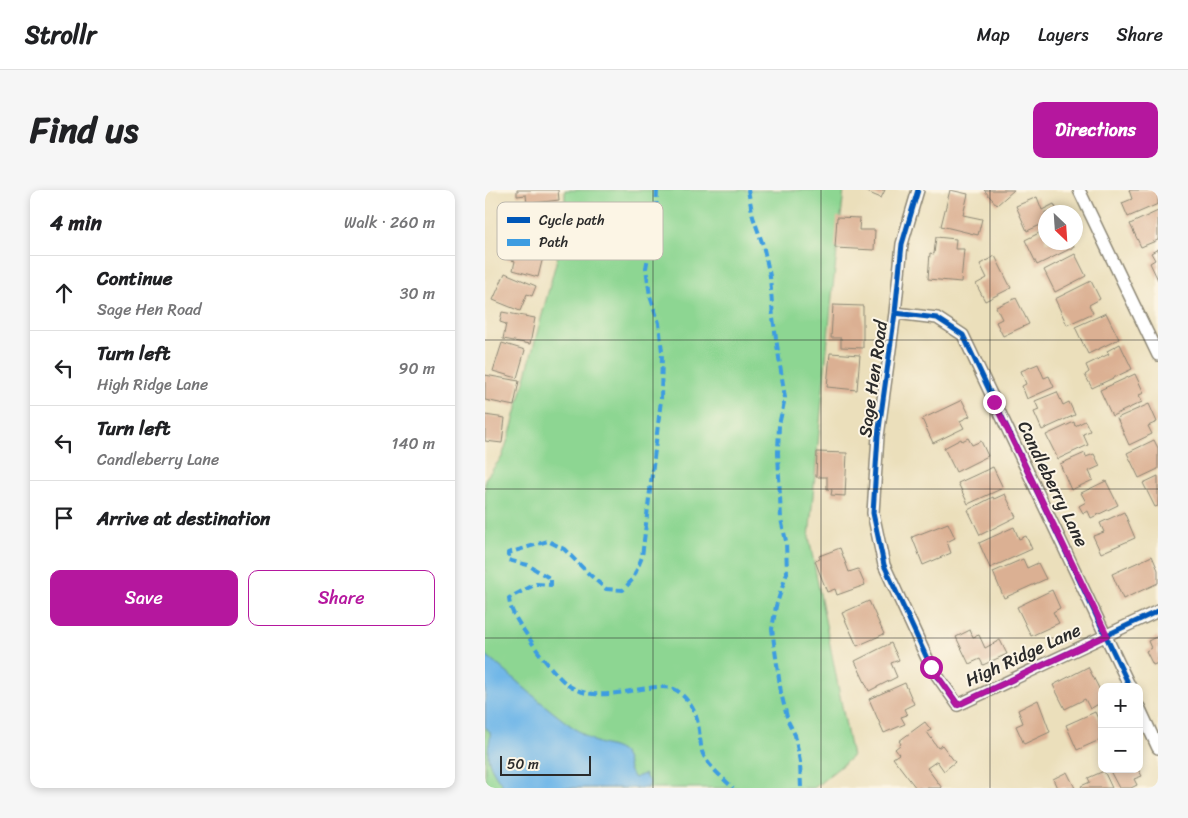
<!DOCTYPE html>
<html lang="en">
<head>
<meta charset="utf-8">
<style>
  body { margin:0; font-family:Sriracha,sans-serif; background:#f6f6f6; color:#202124 }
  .controls { position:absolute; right:15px; bottom:15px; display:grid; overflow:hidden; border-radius:10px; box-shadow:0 2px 8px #0003 }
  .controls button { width:45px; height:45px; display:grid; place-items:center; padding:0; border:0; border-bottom:1px solid #e0e0e0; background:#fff; color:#202124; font:25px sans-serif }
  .compass { position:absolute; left:553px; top:15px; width:45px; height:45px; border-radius:50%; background:#fff; box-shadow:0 2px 8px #0003; rotate:155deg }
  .scale { position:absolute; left:15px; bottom:12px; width:91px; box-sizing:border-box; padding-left:5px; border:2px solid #2b2b2b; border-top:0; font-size:14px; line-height:18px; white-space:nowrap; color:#2b2b2b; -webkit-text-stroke:4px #fcf5e5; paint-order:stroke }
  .stop { position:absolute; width:15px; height:15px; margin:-11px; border:4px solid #b5179e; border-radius:50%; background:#fff }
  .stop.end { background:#b5179e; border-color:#fff; box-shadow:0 1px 5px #0008 }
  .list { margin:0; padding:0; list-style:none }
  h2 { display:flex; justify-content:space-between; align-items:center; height:65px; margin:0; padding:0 20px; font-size:21px }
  h2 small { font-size:16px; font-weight:400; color:#757577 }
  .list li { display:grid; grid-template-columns:32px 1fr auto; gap:15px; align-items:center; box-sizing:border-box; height:75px; padding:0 20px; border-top:1px solid #e0e0e0 }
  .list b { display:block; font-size:19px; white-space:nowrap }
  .list p { margin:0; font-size:16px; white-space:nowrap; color:#757577 }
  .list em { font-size:16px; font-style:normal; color:#757577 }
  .actions { display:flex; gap:10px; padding:15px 20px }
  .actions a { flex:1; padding:11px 0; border:1px solid #b5179e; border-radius:10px; text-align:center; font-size:18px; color:#b5179e }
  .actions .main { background:#b5179e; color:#fff }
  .icon { flex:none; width:28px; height:28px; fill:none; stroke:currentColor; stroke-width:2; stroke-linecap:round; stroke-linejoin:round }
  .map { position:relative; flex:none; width:673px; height:598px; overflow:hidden; border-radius:10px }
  header { display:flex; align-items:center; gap:30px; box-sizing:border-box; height:70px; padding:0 25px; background:#fff; border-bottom:1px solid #e0e0e0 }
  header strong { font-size:24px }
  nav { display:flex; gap:28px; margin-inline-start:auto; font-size:18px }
  .intro { display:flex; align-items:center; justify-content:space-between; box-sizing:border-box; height:120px; padding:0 30px }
  h1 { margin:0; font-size:35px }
  .button { padding:12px 22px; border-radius:10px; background:#b5179e; color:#fff; font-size:18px; font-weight:700 }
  main { display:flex; gap:30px; padding:0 30px }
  aside { flex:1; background:#fff; border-radius:10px; box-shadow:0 2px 8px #0003 }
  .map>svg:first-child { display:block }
</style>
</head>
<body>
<header>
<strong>Strollr</strong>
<nav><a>Map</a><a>Layers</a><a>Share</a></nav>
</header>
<div class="intro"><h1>Find us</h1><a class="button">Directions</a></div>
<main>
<aside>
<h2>4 min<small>Walk · 260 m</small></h2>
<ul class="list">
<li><svg class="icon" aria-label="ahead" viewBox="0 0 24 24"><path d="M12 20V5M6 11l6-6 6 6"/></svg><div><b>Continue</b><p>Sage Hen Road</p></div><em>30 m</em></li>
<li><svg class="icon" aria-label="left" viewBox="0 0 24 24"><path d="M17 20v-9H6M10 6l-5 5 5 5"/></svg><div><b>Turn left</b><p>High Ridge Lane</p></div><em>90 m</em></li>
<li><svg class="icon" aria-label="left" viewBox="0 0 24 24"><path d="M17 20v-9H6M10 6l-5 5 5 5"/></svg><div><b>Turn left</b><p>Candleberry Lane</p></div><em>140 m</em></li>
<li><svg class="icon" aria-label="arrive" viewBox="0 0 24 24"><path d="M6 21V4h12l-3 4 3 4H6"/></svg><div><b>Arrive at destination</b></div></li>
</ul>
<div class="actions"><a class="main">Save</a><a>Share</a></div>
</aside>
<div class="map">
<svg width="673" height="598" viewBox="0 0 673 598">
  <rect width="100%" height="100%" fill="#fcf5e5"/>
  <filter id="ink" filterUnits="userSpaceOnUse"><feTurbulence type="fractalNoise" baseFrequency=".02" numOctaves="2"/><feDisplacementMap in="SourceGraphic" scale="10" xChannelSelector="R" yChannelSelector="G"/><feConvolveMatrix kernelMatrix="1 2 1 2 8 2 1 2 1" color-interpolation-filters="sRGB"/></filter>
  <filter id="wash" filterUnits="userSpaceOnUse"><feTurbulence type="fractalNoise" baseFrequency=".0096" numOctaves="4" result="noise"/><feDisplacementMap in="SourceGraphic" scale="20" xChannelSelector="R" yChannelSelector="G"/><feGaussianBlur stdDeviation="1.12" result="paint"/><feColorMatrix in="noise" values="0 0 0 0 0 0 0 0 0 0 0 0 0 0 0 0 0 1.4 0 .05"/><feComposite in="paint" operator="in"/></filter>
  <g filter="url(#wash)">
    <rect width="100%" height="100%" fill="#ebdfbb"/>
    <path fill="#8dd692" stroke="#5c805e" d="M80,0H359L347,106L324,348L367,567L329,598H0V289L17,267L27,237L80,39Z"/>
    <path fill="#71b7e8" stroke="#4e718a" d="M0,464C35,493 68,526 107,550C116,556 132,555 139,564C144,571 142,580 149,588L159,584L165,593L163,598H20C12,588 2,575 3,562C3,555 6,549 5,542L0,537Z"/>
    <g id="blocks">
      <path fill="#dbb093" d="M32,0H73L74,10L42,14L41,5L32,6Z
        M377,0H400L396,8Z
        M465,0L483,4L478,25L497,29L493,45L456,36Z
        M499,0H529L512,15Z
        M644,0H673V14L643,27L637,13L647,9Z
        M552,7L557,20L569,14L573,22H560V33L542,41L531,16Z
        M673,21V50L656,57L645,34Z
        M352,27L375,28L374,40H390L389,60L350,58Z
        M560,40V52H587L589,57L552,75L540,50Z
        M451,47L471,49L470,59H479L476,92L443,89L445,63L449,64Z
        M24,49L60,59L53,87L28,80L30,71L19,68Z
        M673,59V90L665,73L670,70L666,63Z
        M590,64L601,86L570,102L559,80Z
        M510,66L526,98L500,111L491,94L502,88L495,74Z
        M20,83L51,96L47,106L42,104L35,121L8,110Z
        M606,91L615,109L604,115L608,123L582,135L570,109Z
        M531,108L544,134L518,146L511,132L517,129L511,117Z
        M348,115L378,116V158L356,157V148H346Z
        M17,122L50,128L45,154L18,149L21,134L15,132Z
        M621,123L634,149L603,164L590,137Z
        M17,153L40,160L32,188L8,181Z
        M635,154L647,179L607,198L600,185L604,182L601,175L624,164L622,161Z
        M345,163L375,165L372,200L342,197Z
        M553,174L559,188L564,186L569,197L542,209L537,196L541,194L536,181Z
        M650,184L659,203L654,205L657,212L627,226L615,200Z
        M0,185L34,191L29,216L0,210Z
        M572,202L578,215L584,212L590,225L557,240L549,222L554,220L550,211Z
        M477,210L485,226L475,231L479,238L448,253L437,229Z
        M664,214L672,232L663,236L667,244L644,255L632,228Z
        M0,225L20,228L17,253L0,251Z
        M600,231L605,241L598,244L603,255L573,269L561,245L589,232L590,236Z
        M483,248L487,255L496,251L503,266L471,282L459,258L476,249L477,251Z
        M669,250L673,258V279L654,288L642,263Z
        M332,262L362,263L360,306L346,305L347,300L342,299V287H331Z
        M600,263L601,267L609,264L615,276L604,281L608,290L586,300L575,274Z
        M508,277L518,298L483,314L473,293Z
        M673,286V316L670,317L658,293Z
        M621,291L633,315L606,328L603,321L598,323L594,316L601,312L596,303Z
        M520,304L531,327L495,345L483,320L508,307L509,309Z
        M639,322L650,348L616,363L608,346L619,342L615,333Z
        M463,333L470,348L462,352L466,363L438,375L427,347Z
        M529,337L534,349L541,346L547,359L505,378L494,353Z
        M355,358L364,382L373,379L380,395L352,405L350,399L342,402L330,371L335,369L334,366Z
        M667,366L673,380V393L638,409L627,384Z
        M538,369L542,378L553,373L561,389L519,408L508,382Z
        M567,400L575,418L568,422L574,433L546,446L532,417Z
        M384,411L399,444L372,456L357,423Z
        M485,440L488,447L494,445L500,458L515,450L522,464L498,475L495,469L484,474L471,447Z
        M673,446V473L668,475L661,461L666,458L663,451Z
        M406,453L414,470L406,473L412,487L384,501L370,471Z
        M603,477L617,504V512L605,519L600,509L580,519L568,495Z
        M420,493L429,514L419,519L422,525L416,527L420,534L399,543L384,509Z
        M553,510L565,542L539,554L531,536L538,533L533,520Z
        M610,522L615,533H617V549L592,560L581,535Z
        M440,532L446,540L442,542L453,558L457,555L470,572L459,581L452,571L442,578L457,598H431L408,568L414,564L410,559L416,554L414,551Z
        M627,579H653L657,586L649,589L652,595L646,598H634L625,581Z
        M619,581L627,598H597L596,596L605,592L603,588Z
        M582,582L590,598H572L568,589Z"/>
    </g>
  </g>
  <g filter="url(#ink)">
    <use href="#blocks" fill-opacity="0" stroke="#8b8573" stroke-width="1"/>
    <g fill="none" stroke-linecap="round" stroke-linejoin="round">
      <g stroke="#8b8573" stroke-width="14">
        <path id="street" d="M433,0L417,54L410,123L393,246L388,323L399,375L446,477L473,515L673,421
          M594,0L673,165
          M410,123L452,128L478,145L645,497
          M654,517L673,558"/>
      </g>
      <use href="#street" stroke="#fff" stroke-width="11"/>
      <path stroke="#3d9ce1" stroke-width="4" stroke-dasharray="8 4" stroke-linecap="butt" d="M172,0L171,25L161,78L165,106L174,133L177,162L176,210L157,367L148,389L138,400L121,399L104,384L79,359L63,351L23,363V370L43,375L66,389V395L51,394L24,408C25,424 38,438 46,451C53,463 75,491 86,497C120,518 174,485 194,502C210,516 213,528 215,549C216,553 216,560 218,564C224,577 238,588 248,598
        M263,0L268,27L278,55L285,86L288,128L300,208L294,235L293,263L296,329L301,351L302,383L291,416L287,439L296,503L303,531L310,545L315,572L316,598"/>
      <g stroke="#fcf5e5" stroke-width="8">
        <path id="cycleway" d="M433,0L417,54L410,123L393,246L388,323L399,375L446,477L473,515L673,421
          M410,123L452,128L478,145L645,497"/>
      </g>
      <use href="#cycleway" stroke="#0057b8" stroke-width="5"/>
    </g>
  </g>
  <g fill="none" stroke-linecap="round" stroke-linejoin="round" filter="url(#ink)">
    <path stroke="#b5179e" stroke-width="6" d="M446,477L473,515L622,445L509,212"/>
  </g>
  <path fill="none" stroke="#2b2b2b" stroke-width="1" stroke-opacity="0.55" d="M168,0V598M336,0V598M505,0V598M0,150H673M0,299H673M0,448H673"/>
  <g text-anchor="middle" stroke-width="4" stroke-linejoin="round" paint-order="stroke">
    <g font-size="18" fill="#2b2b2b" stroke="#fcf5e5">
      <text transform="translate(388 189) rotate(-82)" y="6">Sage Hen Road</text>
      <text transform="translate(568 294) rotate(64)" y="6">Candleberry Lane</text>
      <text transform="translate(538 465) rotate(-25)" y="6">High Ridge Lane</text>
    </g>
  </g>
  <rect x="12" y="12" width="166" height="58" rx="8" fill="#fcf5e5" stroke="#bdb8ad" stroke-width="1"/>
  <rect x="22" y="27" width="23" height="6" fill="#0057b8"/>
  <rect x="22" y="49" width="23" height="7" fill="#3d9ce1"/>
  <g font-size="14" fill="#2b2b2b">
    <text x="54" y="35">Cycle path</text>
    <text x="54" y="57">Path</text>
  </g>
</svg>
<div class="controls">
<button>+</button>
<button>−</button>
</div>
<svg class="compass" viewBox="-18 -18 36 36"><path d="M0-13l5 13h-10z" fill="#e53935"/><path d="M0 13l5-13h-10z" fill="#757577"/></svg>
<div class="scale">50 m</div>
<div class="stop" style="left:446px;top:477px"></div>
<div class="stop end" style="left:509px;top:212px"></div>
</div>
</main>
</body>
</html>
